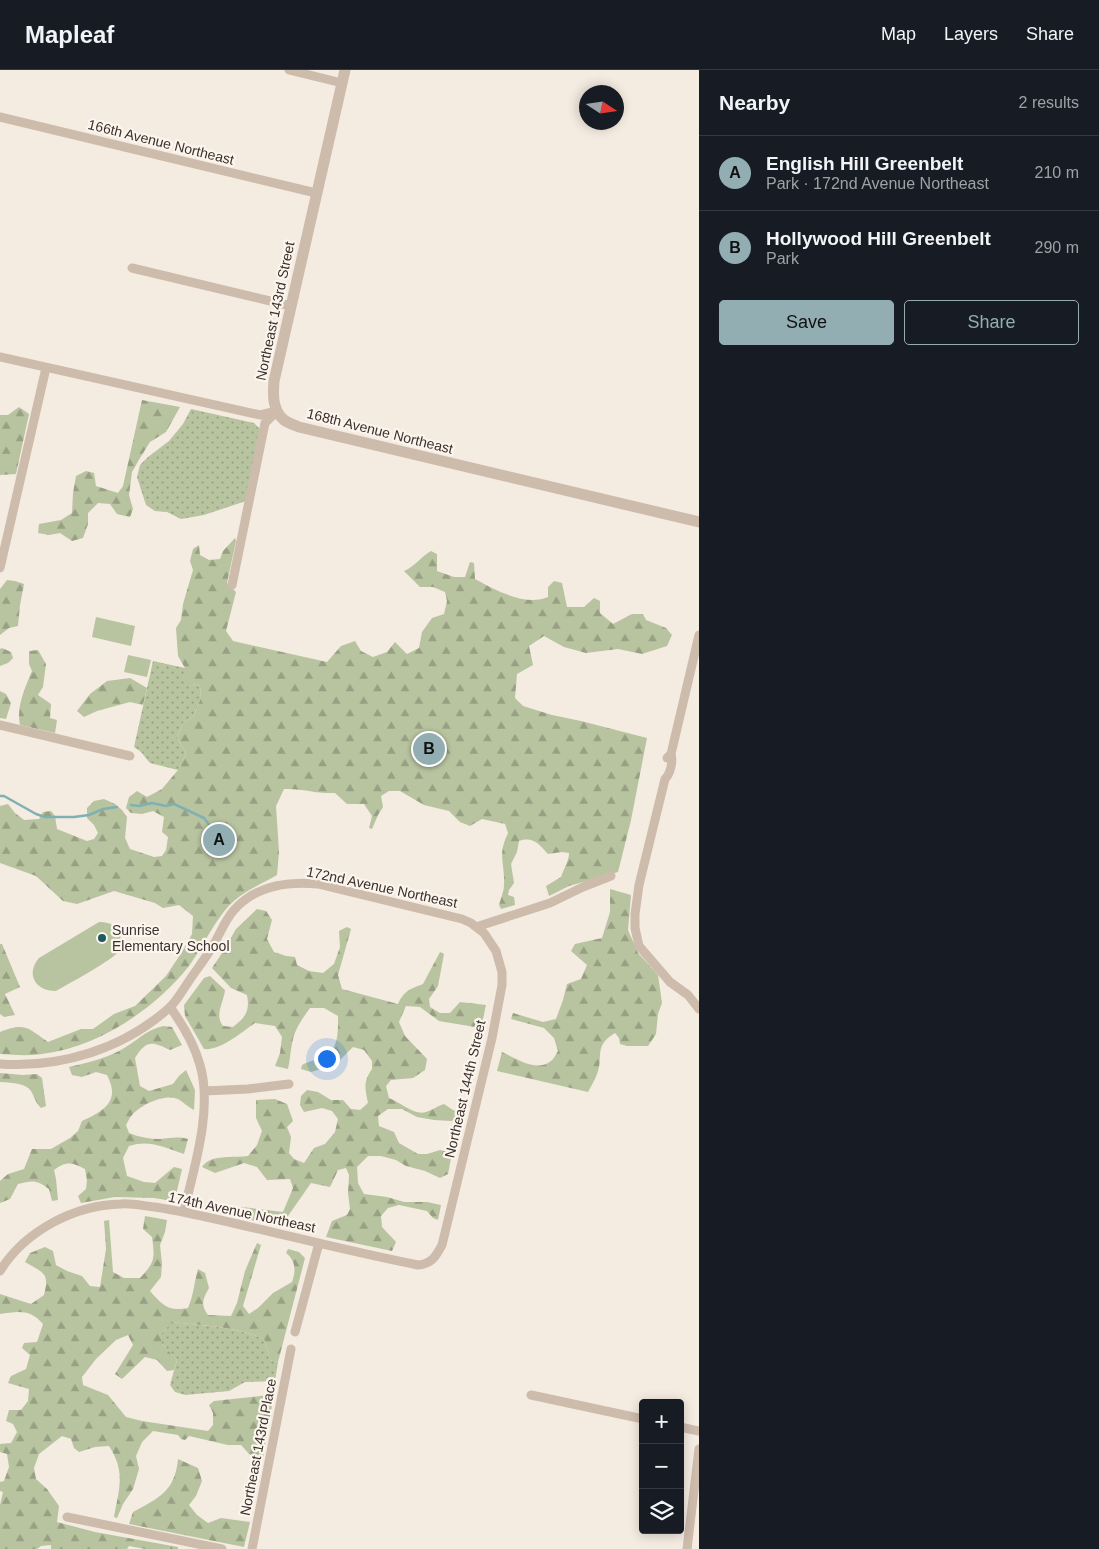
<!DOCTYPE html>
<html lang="en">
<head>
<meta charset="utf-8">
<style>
  body { margin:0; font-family:Arial,sans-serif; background:#20242c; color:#f1f3f6 }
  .controls { position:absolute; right:15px; bottom:15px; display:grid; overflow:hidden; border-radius:5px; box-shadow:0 2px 12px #0003 }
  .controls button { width:45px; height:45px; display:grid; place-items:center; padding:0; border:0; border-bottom:1px solid #363941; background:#171b24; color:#f1f3f6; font:25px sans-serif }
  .compass { position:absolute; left:579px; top:15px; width:45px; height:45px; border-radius:50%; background:#171b24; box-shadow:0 2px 12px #0003; rotate:102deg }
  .you { position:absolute; left:326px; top:988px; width:18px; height:18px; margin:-12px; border:4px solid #fff; border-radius:50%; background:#1a73e8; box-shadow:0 0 0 8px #1a73e833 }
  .badge { display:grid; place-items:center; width:32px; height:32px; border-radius:50%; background:#92aeb2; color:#111; font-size:16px; font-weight:700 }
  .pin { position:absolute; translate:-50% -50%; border:2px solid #fff; box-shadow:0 1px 5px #0006 }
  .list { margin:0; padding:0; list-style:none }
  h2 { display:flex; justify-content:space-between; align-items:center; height:65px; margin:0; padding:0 20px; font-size:21px }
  h2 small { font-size:16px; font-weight:400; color:#9ea1a6 }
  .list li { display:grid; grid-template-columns:32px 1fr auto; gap:15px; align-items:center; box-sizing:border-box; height:75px; padding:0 20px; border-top:1px solid #363941 }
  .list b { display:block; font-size:19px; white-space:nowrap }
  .list p { margin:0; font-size:16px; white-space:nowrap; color:#9ea1a6 }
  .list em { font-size:16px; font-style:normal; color:#9ea1a6 }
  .actions { display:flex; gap:10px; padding:15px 20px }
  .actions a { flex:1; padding:11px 0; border:1px solid #92aeb2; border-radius:5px; text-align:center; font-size:18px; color:#92aeb2 }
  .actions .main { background:#92aeb2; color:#111 }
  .icon { flex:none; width:28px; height:28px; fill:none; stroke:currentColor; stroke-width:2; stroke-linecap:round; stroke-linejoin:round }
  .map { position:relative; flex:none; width:699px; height:1479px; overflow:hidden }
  header { display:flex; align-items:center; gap:30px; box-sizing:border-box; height:70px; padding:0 25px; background:#171b24; border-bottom:1px solid #363941 }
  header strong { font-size:24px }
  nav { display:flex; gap:28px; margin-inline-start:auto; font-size:18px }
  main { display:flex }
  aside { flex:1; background:#171b24 }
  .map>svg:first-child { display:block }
</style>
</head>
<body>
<header>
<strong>Mapleaf</strong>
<nav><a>Map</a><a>Layers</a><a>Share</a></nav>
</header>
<main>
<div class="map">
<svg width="699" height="1479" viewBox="0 0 699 1479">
  <defs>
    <pattern id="grass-dots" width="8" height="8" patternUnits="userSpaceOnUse" patternTransform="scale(1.25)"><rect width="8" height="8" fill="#b8c4a0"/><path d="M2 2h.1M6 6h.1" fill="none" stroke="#97a083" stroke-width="1.8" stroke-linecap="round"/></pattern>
    <pattern id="forest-firs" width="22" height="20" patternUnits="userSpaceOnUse" patternTransform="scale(1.25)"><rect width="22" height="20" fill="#b8c4a0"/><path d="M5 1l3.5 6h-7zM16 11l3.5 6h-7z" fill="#97a083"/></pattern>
  </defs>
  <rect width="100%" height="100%" fill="#f4ebe1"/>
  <path fill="url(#grass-dots)" d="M191,339L254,353L260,359L246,431L204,445L181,449L167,442L155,441L146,435L137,407L140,395L148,387L169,371L183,354Z
    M153,591L185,598L192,614L200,616L201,627L194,646L183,653L177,667L186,684L178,700L150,693L141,682L134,677Z
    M172,1252C202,1256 235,1256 264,1269L270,1290L278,1292L275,1311L245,1312L229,1321L185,1325L175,1322L170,1315L177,1290L162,1274V1263Z"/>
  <path fill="url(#forest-firs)" d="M142,330L180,337L166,362L150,372L140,388L132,402L129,425L133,439L130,447L117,444L110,434L98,433L88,443V454L83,468L72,471L60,463L49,465L38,463L39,454L61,450L72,443L73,423L76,406L86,401L94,403L96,416L118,423L123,416Z
    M19,337L29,344L16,404L0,405V345H8Z
    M235,468L236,471L227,513L236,522L226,561L233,571L327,592L341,576L355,571L361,581L373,587L387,582L395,572L407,584L419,578L422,562L432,548L444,544L447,531L445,522L433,517H420L404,501C416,496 420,487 431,481L437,484V501L454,507H465L470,492L474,493L475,509C495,520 526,537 548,527V517L554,511L562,513L567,537H584L594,528L600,531V543L613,554L632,544H643L646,550L666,558L672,565L667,576L642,584L618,579L586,583L564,577L544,566L529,576L533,595L517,604L515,628L523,636L552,645L581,651L647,668L631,750L618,802L569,816L549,826L546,816L561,807C564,798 569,791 569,783L562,782L548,784C539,774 533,766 519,771L517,782L511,794L514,813L509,820L508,825L514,827L515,835L501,839L499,835C501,828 504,821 504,815C505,792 497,786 508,763L505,754L482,749L470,756L460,752L449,741L424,735L400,721H389L381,726L383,737L378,745L372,759L369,758L372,746L364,734H347L335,723C316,724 302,718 284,719L276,736L279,782L277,805C263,813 247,820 235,830C217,845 203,877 189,896C154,940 98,977 42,984C28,986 14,985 0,984V962C25,952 28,958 48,972L81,959H93L114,944L135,936L166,906L182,882L192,864L193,846L179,835L163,838L155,833L114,821L77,834L63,831L36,806L0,793V736L8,734L15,743L24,750L39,749L43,742L51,741L55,746L57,759L87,771L94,769L98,763L94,755L87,748V738L94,731L104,729L115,734L122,740L127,747L125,768L130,779L154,787L162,786L166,780L168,767L162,762L164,747L153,741L142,744L131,743L126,738L129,727L137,721L147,727L162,719L178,700L186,684L177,667L183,653L194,646L201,627L200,616L192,614L183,610L185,598L178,586L176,558L181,550L183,534L193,500L190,491L193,479L199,475L200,485L209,490L220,489L223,481Z
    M7,510L15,511L24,514L20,535L18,556L9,558L0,565V519Z
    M2,578L11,582L13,588L8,593L0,596V579Z
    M38,580L46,594L43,617L38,625L51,634L50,648L57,650L55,663L20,655C16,637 25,618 32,601L29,594V581Z
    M130,608L147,618L143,635L130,632L97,641L84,647L77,641L90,624L107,611Z
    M0,621L6,624L11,633L6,649L0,648Z
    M610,819L631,825L628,860L638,883L658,905L662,933L658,944L656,964L648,976H627L620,974L619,968L615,963C593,976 604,987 597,1004C595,1010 591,1016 588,1022L497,1001L502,982C515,988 537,1003 551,991C554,989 556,984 558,981L554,968L544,958L511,949L513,943L543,952L556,949L563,930L567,914L581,909L587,895L571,881L575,874L602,868L610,842Z
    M257,839L266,841L272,850L267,869L274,882L286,886L295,887L297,895L309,901L323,903L334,894L340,877L339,861L347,857L351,859L338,905L342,919L398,934C404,921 410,919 423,914L440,882L444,884L438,916L429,929L430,937L440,943H450L460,932L486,935L481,958L439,951L420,937L406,936L399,952L405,966L427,989L425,1000L413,1008L391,1010L386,1016L389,1028C400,1032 415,1046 426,1042C432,1040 438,1036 444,1034L453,1040L463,1044L462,1047L451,1051L434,1050L417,1047L402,1039H388L378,1046L379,1056L394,1062L399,1073L418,1084H427L440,1080L452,1083L448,1104L440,1108L425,1101L406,1096L396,1090L381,1086H368L357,1097L358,1113L364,1124L387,1127L404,1132H427L441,1135L438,1150L433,1148L427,1141L399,1135L388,1138L381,1146L382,1157L396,1172L392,1181L326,1167L332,1151L347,1145L350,1139L348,1123L349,1105L346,1098L338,1100L330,1117L311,1113L281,1156L237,1147L233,1144V1139L243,1137L283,1142L293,1118L290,1109L267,1110L257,1097L244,1093L215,1103L202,1097C210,1084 234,1088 248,1086L257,1075L262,1061L256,1048V1030L275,1029L287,1034L293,1051L287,1057L291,1067L289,1083L294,1089L304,1093L314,1078L325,1074L335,1062L338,1049L332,1041L322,1038L304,1042L300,1035L301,1026L307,1020L318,1022L331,1030H343L351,1039L360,1040L368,1033C365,1018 363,1012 372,999V991L364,980L353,977L335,995L311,1002L301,999L302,995C309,991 321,989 328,984C339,976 338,959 338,946L324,938H310C302,949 294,960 292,974C290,983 290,991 288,999L275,996L280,983L282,967L275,956L255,953C242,962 220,981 204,979L185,946L184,935L204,908L210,906L225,920C224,932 214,945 223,956L233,957C246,947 250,941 247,925L231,918L212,898L224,880L236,859Z
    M0,874H2L20,917L5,924L15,945L4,947L0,944Z
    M163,956L172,957L182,975L170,980C152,971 146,970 135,988L140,1016L149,1021L173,1014L179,1006L186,1000L195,1020L194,1040C188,1037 182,1031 178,1029C165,1023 140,1035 132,1045C129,1048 128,1052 126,1055L129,1063C139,1067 149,1069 160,1069C170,1068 178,1066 188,1069L184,1084C166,1078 149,1069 129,1076L123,1088L127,1106L144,1112L155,1113L174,1097L182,1099L176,1125L172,1131L154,1128L115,1127L81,1133L78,1126L86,1119L87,1110L85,1099C72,1092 66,1091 54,1100L56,1109L58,1130L52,1131L49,1119C37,1110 33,1110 18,1114L10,1129L0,1133V1111L8,1104L24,1099L32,1079H51L70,1068L78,1061L82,1051C95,1045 113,1037 112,1021C112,1016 109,1009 107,1005L96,1002L82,1007L72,1005L69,997C86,993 104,989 119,981C135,973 145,960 163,956Z
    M0,1003L23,1005L37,1004L42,1008L46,1036L41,1038C35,1032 35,1028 31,1021C25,1012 9,1013 0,1012Z
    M145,1146L167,1150L165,1162L160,1175L162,1193L161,1207L150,1221C162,1235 169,1242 188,1238C194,1224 194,1213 198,1199L205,1203L209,1218C203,1229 200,1234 208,1245L231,1246L237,1233L245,1201L257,1173L261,1175L243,1236L249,1244L258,1238L273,1223L292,1212C296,1201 296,1191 286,1183L288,1179L299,1182L305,1188L278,1292L270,1290L264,1269C236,1256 202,1256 172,1252L162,1263V1274L177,1290L174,1300L167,1301L157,1290L145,1287L122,1309L115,1304L133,1275L128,1265L116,1270L96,1289L82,1307L83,1315L108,1325L126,1347L142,1351L208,1361L213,1355V1343L209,1335L214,1331L269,1325L273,1329L263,1388L251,1386L241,1375H228L189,1366L185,1370L181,1369L178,1365L153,1361L142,1372L136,1386L139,1399L133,1419L123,1434L117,1448L114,1447C119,1419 126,1402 109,1376L95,1377L79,1382L74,1378L71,1369L62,1366L39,1384L34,1398L36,1409L47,1419L59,1436L57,1452L95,1462L178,1477V1479H145L129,1476L127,1479H51V1475L41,1476L37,1479H0V1435L3,1422L0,1421V1412L4,1411L9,1397L7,1384L0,1382V1374L11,1373L17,1362L13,1354L6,1351L9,1340H21L28,1331L29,1319L8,1313L11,1306L26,1299L30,1285L22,1278L24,1273L37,1272L43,1254C31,1239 18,1241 0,1244V1224L31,1234L44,1225C50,1202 43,1203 25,1192L30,1183L45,1177L53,1181L56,1195L67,1201L82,1206L90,1216L100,1217L106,1179L104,1151L109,1150L113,1202L124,1208H140C155,1192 155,1189 152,1167L143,1159Z
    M178,1389L198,1398L202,1411L196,1426L189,1435L197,1445L208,1453L221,1448L250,1452L244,1477L129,1454L133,1442C159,1428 175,1421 178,1389Z"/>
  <path fill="#b8c4a0" d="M96,547L135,556L131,576L92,567Z
    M128,585L151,590L147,607L124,602Z
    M99,852C107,852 115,854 119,862C121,867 122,875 119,881C113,890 68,914 56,921C36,922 25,904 39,888Z"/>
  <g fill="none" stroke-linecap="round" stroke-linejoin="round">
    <path stroke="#7fb0b2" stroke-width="2.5" d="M0,726H4L36,744L45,747H74L89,745L103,739L117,737
      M131,735L139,736L152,733L166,736L174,734L204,748L210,756L221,758"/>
    <path stroke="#cdbbac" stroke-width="9" d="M289,0L342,13
      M0,47L316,123
      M132,198L291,236
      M0,287L260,345L277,341
      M0,498L46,298
      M232,515L265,353L277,341
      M0,655L130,686
      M671,684C673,691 671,703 665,709L639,815L635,844V858L639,876L670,912L688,925L699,939
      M667,688L671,684L699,565
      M170,937C183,955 194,973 200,995C213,1039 194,1098 184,1141
      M0,994C61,998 123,979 169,938C176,932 182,921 187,914C194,903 202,893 209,882C218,869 224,851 234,840C256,815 287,811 318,814L462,849L471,853L476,857L550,833L583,817L611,806
      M204,1021L248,1019L289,1014
      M0,1201C25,1161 74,1135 121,1134C132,1133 144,1136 155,1137C181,1141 207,1147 233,1153C294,1167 356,1183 418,1195C432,1194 436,1186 442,1175L492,968L502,915V902L496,881L484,863L476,857
      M295,1262L319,1173
      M531,1325L643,1349
      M680,1357L699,1361
      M67,1447L222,1479
      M252,1479L291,1279
      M687,1479L699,1379"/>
    <path stroke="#cdbbac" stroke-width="11" d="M345,0L274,311C273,324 272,340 284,350C288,353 294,355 299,357L699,452"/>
  </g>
  <circle fill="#1f5a5e" stroke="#fbf5ee" stroke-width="2" cx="102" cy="868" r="5"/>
  <g text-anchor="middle" stroke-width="4.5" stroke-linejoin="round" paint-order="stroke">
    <g font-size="14" fill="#3b302b" stroke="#fbf5ee">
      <text transform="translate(161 72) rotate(14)" y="5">166th Avenue Northeast</text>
      <text transform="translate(275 241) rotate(-78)" y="5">Northeast 143rd Street</text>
      <text transform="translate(380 361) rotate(14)" y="5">168th Avenue Northeast</text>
      <text transform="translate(382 817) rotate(12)" y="5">172nd Avenue Northeast</text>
      <text transform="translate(465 1019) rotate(-77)" y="5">Northeast 144th Street</text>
      <text transform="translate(242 1142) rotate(12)" y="5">174th Avenue Northeast</text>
      <text transform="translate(258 1377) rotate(-79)" y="5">Northeast 143rd Place</text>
    </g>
    <g font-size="14" fill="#3b302b" stroke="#fbf5ee" text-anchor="start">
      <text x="112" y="865">Sunrise<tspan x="112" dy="16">Elementary School</tspan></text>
    </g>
  </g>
</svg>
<div class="controls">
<button>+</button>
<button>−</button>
<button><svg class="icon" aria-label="layers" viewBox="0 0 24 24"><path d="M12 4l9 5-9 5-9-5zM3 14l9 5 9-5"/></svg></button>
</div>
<svg class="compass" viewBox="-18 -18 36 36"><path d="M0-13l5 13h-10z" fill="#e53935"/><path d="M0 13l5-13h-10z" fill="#9ea1a6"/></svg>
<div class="you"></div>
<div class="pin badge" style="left:219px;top:770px">A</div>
<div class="pin badge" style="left:429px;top:679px">B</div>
</div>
<aside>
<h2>Nearby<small>2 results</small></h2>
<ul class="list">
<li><span class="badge">A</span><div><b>English Hill Greenbelt</b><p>Park · 172nd Avenue Northeast</p></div><em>210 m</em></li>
<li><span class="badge">B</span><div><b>Hollywood Hill Greenbelt</b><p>Park</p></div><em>290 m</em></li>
</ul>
<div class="actions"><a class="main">Save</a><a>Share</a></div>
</aside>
</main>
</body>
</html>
